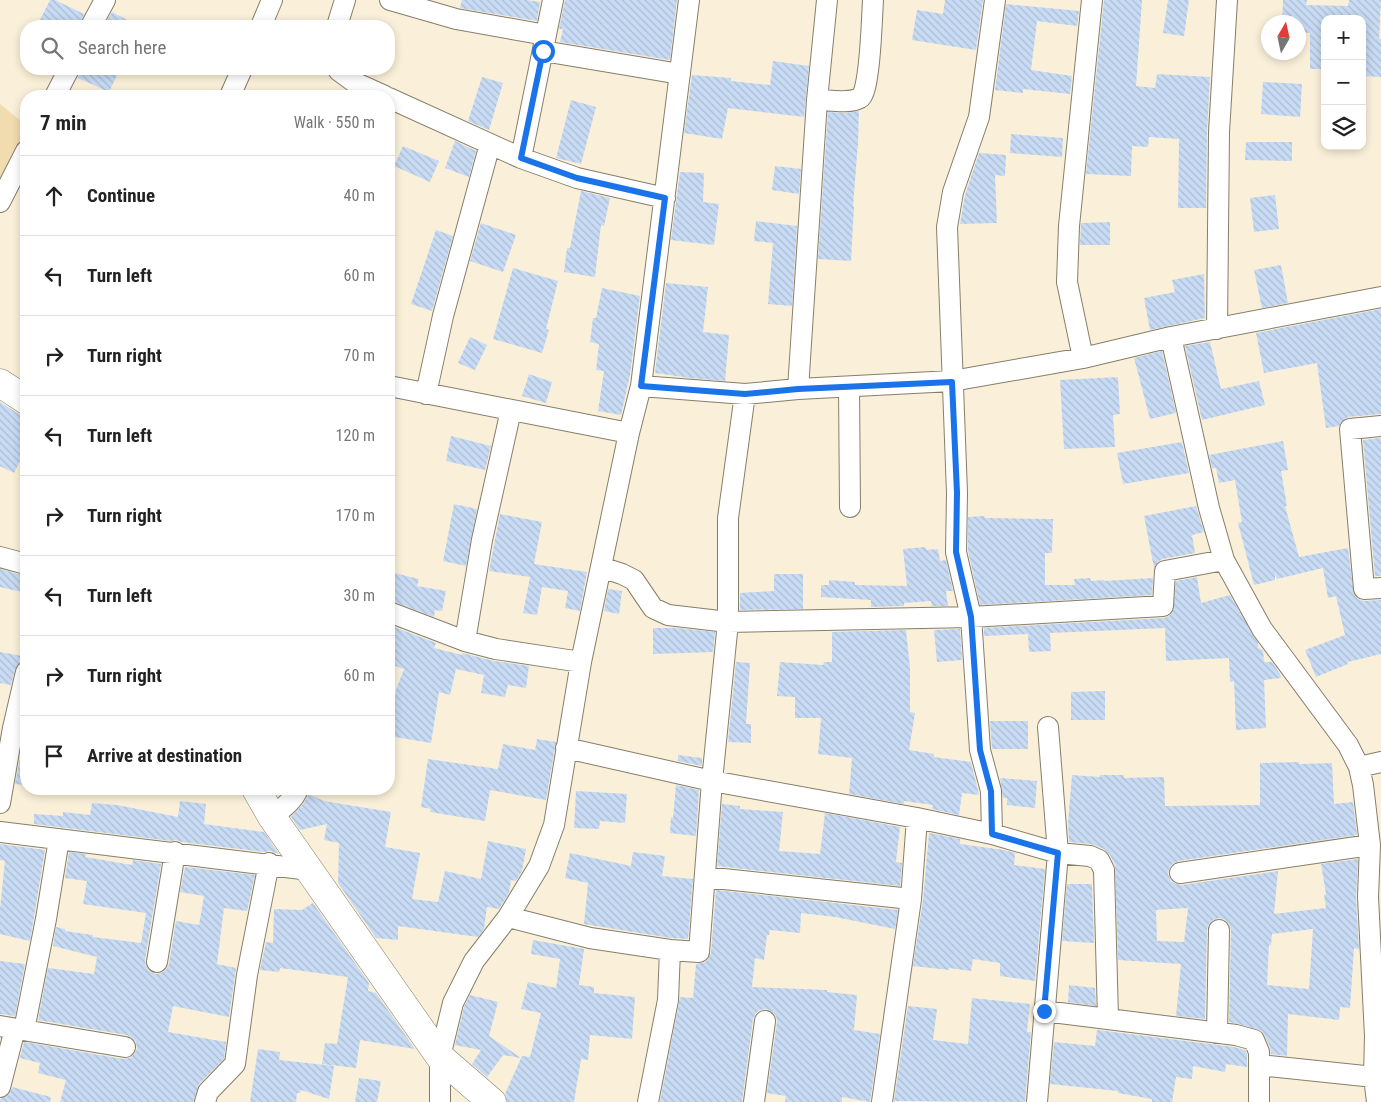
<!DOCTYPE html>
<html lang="en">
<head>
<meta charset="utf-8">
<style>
  body { margin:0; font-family:"Roboto Condensed",sans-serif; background:#f2f2f2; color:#222 }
  .controls { position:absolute; right:15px; top:15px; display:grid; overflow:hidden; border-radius:10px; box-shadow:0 2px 8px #0003 }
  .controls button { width:45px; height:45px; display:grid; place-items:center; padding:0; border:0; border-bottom:1px solid #e0e0e0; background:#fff; color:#222; font:25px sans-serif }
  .compass { position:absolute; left:1261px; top:15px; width:45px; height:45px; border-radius:50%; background:#fff; box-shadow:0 2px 8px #0003; rotate:9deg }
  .stop { position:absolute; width:15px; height:15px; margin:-11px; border:4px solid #1a73e8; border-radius:50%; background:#fff }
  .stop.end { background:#1a73e8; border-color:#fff; box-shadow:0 1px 5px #0008 }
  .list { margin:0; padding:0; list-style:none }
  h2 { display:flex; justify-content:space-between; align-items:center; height:65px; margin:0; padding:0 20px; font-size:21px }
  h2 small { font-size:16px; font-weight:400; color:#767676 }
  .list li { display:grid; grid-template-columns:32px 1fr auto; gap:15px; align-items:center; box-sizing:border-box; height:80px; padding:0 20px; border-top:1px solid #e0e0e0 }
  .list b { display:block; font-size:19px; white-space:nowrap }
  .list em { font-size:16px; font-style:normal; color:#767676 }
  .icon { flex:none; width:28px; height:28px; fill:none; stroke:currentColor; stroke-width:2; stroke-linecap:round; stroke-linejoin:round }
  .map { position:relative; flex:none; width:1381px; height:1102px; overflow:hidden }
  .search { position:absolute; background:#fff; box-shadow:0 2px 8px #0003; left:20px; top:20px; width:375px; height:55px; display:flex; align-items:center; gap:12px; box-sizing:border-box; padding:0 18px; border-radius:20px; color:#767676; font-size:19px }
  .panel { position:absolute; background:#fff; box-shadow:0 2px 8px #0003; left:20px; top:90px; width:375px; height:705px; border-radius:20px }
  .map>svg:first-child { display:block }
</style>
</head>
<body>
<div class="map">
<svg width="1381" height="1102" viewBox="0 0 1381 1102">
  <defs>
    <pattern id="building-back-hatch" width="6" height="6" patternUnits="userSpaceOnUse" patternTransform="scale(1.25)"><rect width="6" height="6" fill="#c8dbf4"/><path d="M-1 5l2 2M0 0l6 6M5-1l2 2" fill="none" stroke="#acbcd1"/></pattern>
  </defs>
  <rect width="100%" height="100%" fill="#faf0d9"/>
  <path fill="#f0dcaf" d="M0,104L26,125V130L0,186Z"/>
  <path fill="url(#building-back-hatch)" fill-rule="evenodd" d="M50,0H55L84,14L79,26H37Z
    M462,0H527L540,2L537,21L460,8Z
    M565,0H677L670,60L560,42L563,29H559Z
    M945,0H983L976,50L912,40L917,10L943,14Z
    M1104,0H1142L1136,86L1155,88L1157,74L1210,77L1207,132L1206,208H1178L1179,139L1149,137L1148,147L1132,146L1131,176L1086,174Z
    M1168,0H1189L1184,36L1163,33Z
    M1283,0H1307L1306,5L1348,6L1349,0H1381L1379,39H1381V77L1362,76V19H1325V69H1310V33L1298,32V22H1282Z
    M1006,4L1079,11L1077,26L1037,21L1031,70L1072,76L1070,94L1023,89V93L995,90Z
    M112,12L139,26H104Z
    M773,61L809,66L804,117L728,108L722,139L684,133L692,75L731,78V81L770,85Z
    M81,69H120L109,92L78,78Z
    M482,77L503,83L489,130L468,121Z
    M1263,82L1302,84L1300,117L1261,114Z
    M571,100L596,107L581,164L556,158Z
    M859,111L858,143L853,206H854L851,261L818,259L828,112L846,113Z
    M1011,134L1063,138L1062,157L1010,153Z
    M455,141L476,151L469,177L445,168Z
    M1246,142H1292V161L1245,160Z
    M403,146L439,161L430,182L394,166Z
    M979,153L1006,155L1005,176L995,175L997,223L960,224L965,195Z
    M775,166L801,169L799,194L772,190Z
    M680,172L704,173L703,202L719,204L714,245L671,240Z
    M581,191L610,198L604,226L601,225L595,277L564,272L567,248H570Z
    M1275,195L1279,229L1254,232L1250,198Z
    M756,221L797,226L792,306L768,304L773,243L754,241Z
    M1110,222V245H1080L1081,223Z
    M481,223L516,235L503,272L470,261Z
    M436,230L453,236L432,311L411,304Z
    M1281,265L1288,303L1262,308L1254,270Z
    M513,268L558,281L546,329L549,330L542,353L493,339Z
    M1204,274L1205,318L1150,330L1144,298L1175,292L1172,280Z
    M666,283L708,287L703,332L729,335L725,381L690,378L655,373Z
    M602,288L640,296L630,375L621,415L598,411L604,371L596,370L599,344L590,342L593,318H596Z
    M1381,309V414L1348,417L1343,420L1339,426L1326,428L1317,363L1264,373L1256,333Z
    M470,337L487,345L475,370L458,363Z
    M1210,342L1221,389L1259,381L1265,405L1202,420L1185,346Z
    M1162,351L1176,413L1150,419L1134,358Z
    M529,374L552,382L546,403L522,396Z
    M1118,377L1120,414L1113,415L1115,447L1064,449L1060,380Z
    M0,402L17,413L26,415V449L14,473L0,466Z
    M451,436L491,446L485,470L446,461Z
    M1381,438V576H1375L1363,440Z
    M1283,441L1288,470L1281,471L1287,506H1285L1299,557L1348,548L1354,595L1358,599L1364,601L1381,600V654L1348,662V664L1316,677L1305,650L1345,635L1336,596L1328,598L1323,568L1277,579L1275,573V580L1254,585L1238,523L1242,522L1235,480L1219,483L1216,468H1212L1209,455Z
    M1182,442L1189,473L1123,484L1117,453Z
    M454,504L477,509L466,566L443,561Z
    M1196,506L1204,532L1192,535L1195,553L1162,559L1158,562L1154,568L1144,516Z
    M500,514L542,522L534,564L587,572L580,611L565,608L568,591L542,587L537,615L523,613L530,577L489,571Z
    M984,516L985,518L1053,519L1052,553H1045V585H1075L1074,579L1090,578L1091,581L1104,580V581L1153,578L1152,595L980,605L968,551V517Z
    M925,547L927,550L938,549L940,561L946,560L953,591H946L948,606H932L931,601L904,603V606L871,607V600L821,597V585H829V580L855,582V585L907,586L903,549Z
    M0,569L26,576V593L0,587Z
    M394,573L419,579L417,586L446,591L442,611L435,610L434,617L389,600Z
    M774,574H803V609L740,610V593L774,591Z
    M1197,577L1201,603L1230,595L1258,643V648L1263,650L1264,662H1272L1280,674L1281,678L1264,680L1266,728L1236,730L1234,681L1230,682L1229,658L1166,661L1165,628L1050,633L1051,651L1029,652L1028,634L984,636V628L1164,618L1169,616L1173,612L1176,581Z
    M608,589L622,591L619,614L604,611Z
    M389,625L436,643L434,648L462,655V653L494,661L529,666L526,688L508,685L505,697L481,693L484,675L456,669L450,695L439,692L431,743L389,736L396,690L404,669L389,664Z
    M653,628H676L715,632L713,652L653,654Z
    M960,629L962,660L937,662L934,630Z
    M906,630L910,668V712L915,713L909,750L934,754V757L971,762L979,795L962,793L959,815L932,809L933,805L904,801V804L849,794L852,758L818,754L821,718H795V697L777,696L780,662L823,665L824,662H832V632Z
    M0,652L22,656L21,661L15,669L11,685L0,683Z
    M736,662L750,663L746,724H751V743L728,742Z
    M1105,691V720H1071V692Z
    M990,721H1028V749H992Z
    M537,739L556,742L546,800L490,790L485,821L430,812L431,809L421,807L428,759L498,769L503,744L535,750Z
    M678,755L702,758V766L678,761Z
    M20,758L26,759L25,785L15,784Z
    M1299,762V764L1332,763L1334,804L1353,802L1357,835L1178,861L1172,864L1169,869L1168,874L1171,881L1176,884L1182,885L1278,871L1274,914L1326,908L1324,895L1326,894L1321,864L1358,859L1356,898L1359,949L1354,948L1350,1008L1340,1007L1339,1020L1288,1014L1287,1056L1271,1054L1270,1047L1262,1031L1239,1024L1229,1022L1231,930L1229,924L1225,920L1219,918L1213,920L1209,924L1207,929L1205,1019L1176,1016L1181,964L1118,960L1115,865L1110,855L1104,849L1091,844L1069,842L1068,823L1072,775L1100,777V775H1124V778L1164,777L1165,806L1260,805V763ZM1188,908L1184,942L1157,941L1156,910ZM1313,929L1309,989L1267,985L1269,945H1271L1272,934Z
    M1000,778L1037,781L1035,808L1007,805V798H1003Z
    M676,785L699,790L696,836L670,833L671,817L673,818Z
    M576,791L627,794L625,823L600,821L599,829L574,828Z
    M309,794L324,801L391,812L385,847L420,853L412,899L438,902L445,871L481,879L488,841L526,849L522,871L516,881L511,880L509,893L499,909L487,907L484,929L478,937L398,926V940L376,938L338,883L339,843L324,840L327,824L300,830L291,817L303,804Z
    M180,801L206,804L204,824L264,832L279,854L271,851L264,852L182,842L176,840L171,841L34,824V814L63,816V812L90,815L92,803L117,805L178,817Z
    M722,804L740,806V809L783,812L779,851L820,854L825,813L900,827L896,862L902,863L900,886L717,866Z
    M929,833L960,839V844L1004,850L1015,853L1014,865L1045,869L1035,981L1000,976V963L973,959L971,971L949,968V970L913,966L923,900Z
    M0,844L45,850L30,941L0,934V909L5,861L0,860Z
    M69,852L86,854L85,857L132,865L133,860L161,864L145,960L146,966L149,971L156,974L161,973L166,970L169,964L176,921L199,925L204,896L180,892L185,867L255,875L247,911L224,908L217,964L236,968L229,1017L173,1006L168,1032L226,1042L224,1059L199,1084L193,1102H60L66,1080L38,1073L40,1063L20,1058L24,1042L123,1059L130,1058L134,1054L137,1049L136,1042L132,1038L127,1035L38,1020L48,968L94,974L97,957L53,946L56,927L65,929V931L93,935V937L141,943L146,913L83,904L87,881L65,878Z
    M633,852L665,856L662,876L693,879L688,939L671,938L584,924L588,883L565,878L570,853L631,866Z
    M1067,884H1092L1094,943L1062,941Z
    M716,890L898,910L895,929L835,917L801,913L800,933L770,930L769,935H767L764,960L755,958L752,987L827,990V992L857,995L854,1030L880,1034L870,1102L842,1097V1102H785L786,1096L767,1093L777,1022L776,1016L773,1012L766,1009L760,1010L756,1013L753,1019L742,1102H660L680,997L693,998L696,964L705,962L708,959L711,953Z
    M313,903L369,983L368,991L376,993L415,1049L360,1040L356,1068L322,1064L325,1043L337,1044L348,977L280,968L279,972L260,970L266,942L273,943L274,909L302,910Z
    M533,940L584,949L579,985L594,987V993L635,997L632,1039L590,1035L588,1060L581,1059L574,1102H507L505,1094L522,1056L530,1057L541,1013L521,1009L528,982L556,988L560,959L531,954Z
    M0,961L25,964L15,1016L0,1014Z
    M1069,985L1095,988L1096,1006L1068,1002Z
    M470,995L498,1002L489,1036L521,1058L503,1055L487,1077L472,1064L481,1050L455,1045L464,1007Z
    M972,998L1030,1004L1027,1032H1031L1025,1102L894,1101L908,1006L937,1009L933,1040L968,1044Z
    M1097,1030L1234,1047L1245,1050L1247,1054V1067L1226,1064L1225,1072L1193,1066L1192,1079L1176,1077L1172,1102H1152V1099L1118,1093V1091L1050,1084L1054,1042L1095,1046Z
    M258,1049L280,1052L279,1060L334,1066L329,1099L301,1090L300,1093H297L296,1102H250Z
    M359,1078L381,1081L377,1102H355Z
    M12,1087L51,1097L50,1102H0V1099L9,1095Z"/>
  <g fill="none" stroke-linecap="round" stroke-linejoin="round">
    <g stroke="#877e6a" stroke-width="22">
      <path id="street" d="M390,0L456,19L546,35
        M91,26L105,0
        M261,26L272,0
        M337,26L345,0
        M543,51L680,74
        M338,69L339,71L354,82L385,96
        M55,96L69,69
        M230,96L242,69
        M389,98L521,158L577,178L665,198
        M817,100C829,100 849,104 860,98C870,93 872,15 873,0
        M521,158L553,0
        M0,202L26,151
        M1217,329L1219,132L1227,0
        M1171,337L1209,508L1224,560L1262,629L1348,745L1359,767L1363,785L1370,845L1368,897L1375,1036L1374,1077L1377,1102
        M1083,358L1067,282L1069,226L1092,0
        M389,386L629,433
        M641,386L745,394L798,389L952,381L1083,358L1171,337L1381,297
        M849,387L850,507
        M798,389L817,100L827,0
        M426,394L443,316L490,144
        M1381,426L1350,429L1364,589L1381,588
        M0,557L26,564
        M601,567L622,574L634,580L653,608L668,615L728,622L971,617L1163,606L1165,571L1224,560
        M389,612L465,641L496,649L581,662
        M465,641L482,540L511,410
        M566,748L712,781L917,818L992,834L1058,853L1090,856L1099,860L1104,870L1108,1018
        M1359,767L1381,762
        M0,803L13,728L26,672
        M272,817C282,809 294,800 298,789
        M0,832L310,870
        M992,834L991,791L980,750L971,617L956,552L957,493L947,227L953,192L979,117L995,0
        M1180,873L1370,845
        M705,877L911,899
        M508,917L590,938L670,950L699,952L712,781L728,622V518L745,394
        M157,962L175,852
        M1044,1011L1236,1035L1254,1040L1259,1052V1065L1374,1077
        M0,1026L125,1047
        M24,1030L46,919L59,839
        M1217,1033L1219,930
        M1259,1065V1102
        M0,1087L15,1029
        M205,1102L208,1092L235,1064L247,975L269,863
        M440,1102V1057L453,1003L474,961L508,917L539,866L554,825L581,662L629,433L641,386L689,0
        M648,1102L668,1000L670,950
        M754,1102L765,1021
        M882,1102L911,899L917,818
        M1037,1102L1058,853L1048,727"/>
    </g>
    <g stroke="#877e6a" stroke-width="29">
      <path id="secondary" d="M0,383L26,400
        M256,789L272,817L440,1057L492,1102"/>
    </g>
    <use href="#street" stroke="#fff" stroke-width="20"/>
    <use href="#secondary" stroke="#fff" stroke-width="28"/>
  </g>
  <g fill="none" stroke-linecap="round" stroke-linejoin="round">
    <path stroke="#1a73e8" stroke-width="6" d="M543,51L521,158L577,178L665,198L641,386L745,394L798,389L952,382L957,493L956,552L971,617L980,750L991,791L992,834L1058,853L1044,1011"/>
  </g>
</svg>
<div class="controls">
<button>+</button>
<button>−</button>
<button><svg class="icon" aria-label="layers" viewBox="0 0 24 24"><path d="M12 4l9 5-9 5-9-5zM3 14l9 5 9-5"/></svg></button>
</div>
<svg class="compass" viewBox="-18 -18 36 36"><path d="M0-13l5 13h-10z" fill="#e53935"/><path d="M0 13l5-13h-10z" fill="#767676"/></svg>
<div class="stop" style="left:543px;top:51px"></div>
<div class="stop end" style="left:1044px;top:1011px"></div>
<div class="search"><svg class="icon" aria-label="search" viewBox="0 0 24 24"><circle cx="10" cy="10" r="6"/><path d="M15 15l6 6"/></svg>Search here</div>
<section class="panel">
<h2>7 min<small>Walk · 550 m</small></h2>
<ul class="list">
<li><svg class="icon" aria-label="ahead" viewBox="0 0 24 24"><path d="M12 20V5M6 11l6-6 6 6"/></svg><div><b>Continue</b></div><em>40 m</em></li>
<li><svg class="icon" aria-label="left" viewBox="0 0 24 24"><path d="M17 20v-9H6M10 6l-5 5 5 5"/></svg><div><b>Turn left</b></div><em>60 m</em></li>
<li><svg class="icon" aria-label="right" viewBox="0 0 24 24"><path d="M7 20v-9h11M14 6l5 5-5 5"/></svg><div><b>Turn right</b></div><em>70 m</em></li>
<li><svg class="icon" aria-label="left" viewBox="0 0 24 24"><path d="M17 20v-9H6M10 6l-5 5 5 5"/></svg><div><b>Turn left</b></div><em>120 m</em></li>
<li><svg class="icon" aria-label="right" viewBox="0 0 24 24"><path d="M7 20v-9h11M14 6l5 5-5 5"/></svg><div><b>Turn right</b></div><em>170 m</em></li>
<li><svg class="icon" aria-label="left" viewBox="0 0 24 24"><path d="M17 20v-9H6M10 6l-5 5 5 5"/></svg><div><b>Turn left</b></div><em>30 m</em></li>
<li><svg class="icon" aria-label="right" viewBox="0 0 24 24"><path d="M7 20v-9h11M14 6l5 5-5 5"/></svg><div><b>Turn right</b></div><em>60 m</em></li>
<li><svg class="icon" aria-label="arrive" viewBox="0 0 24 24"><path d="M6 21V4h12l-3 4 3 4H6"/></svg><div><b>Arrive at destination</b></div></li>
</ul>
</section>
</div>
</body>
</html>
